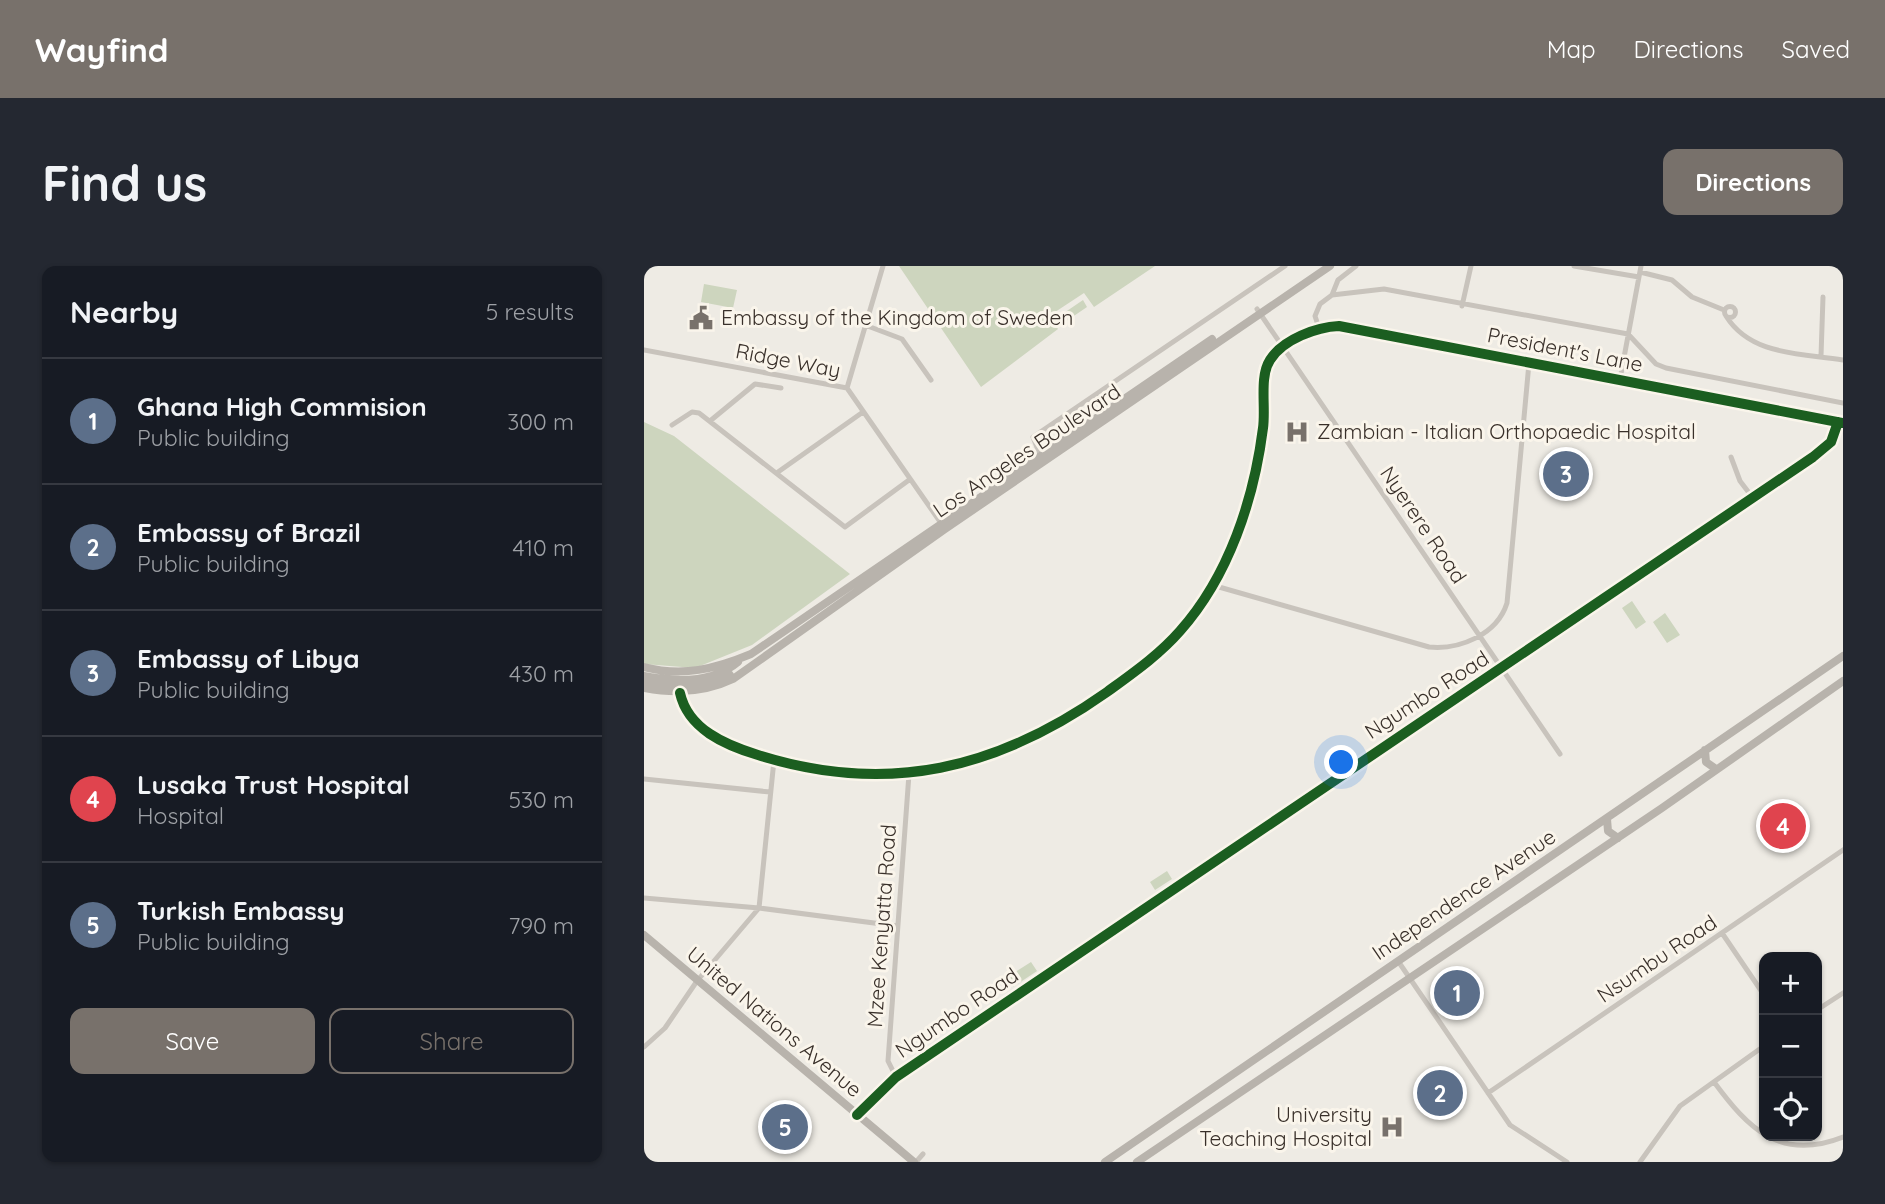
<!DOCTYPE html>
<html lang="en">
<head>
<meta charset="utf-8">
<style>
  body { margin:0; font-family:Quicksand,sans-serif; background:#242831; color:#f1f3f6 }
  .controls { position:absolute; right:21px; bottom:21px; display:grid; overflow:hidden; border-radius:14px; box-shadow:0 2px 5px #0004 }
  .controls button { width:63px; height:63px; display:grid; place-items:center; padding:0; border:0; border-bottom:2px solid #363941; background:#171b24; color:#f1f3f6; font:35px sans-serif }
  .you { position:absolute; left:698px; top:497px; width:24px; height:24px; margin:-18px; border:5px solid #fff; border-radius:50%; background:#1a73e8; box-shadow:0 0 0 10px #1a73e833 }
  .badge { display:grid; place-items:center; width:46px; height:46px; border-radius:50%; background:#78716b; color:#fff; font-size:23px; font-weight:700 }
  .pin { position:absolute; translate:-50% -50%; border:4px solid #fff; box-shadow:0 2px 7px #0006 }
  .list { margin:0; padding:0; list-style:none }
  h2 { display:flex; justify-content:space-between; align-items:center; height:91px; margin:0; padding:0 28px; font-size:30px }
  h2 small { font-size:23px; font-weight:400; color:#9ea1a6 }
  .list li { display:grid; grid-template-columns:46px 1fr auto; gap:21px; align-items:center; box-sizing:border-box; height:126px; padding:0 28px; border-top:2px solid #363941 }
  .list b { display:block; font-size:26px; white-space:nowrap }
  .list p { margin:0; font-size:23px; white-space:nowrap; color:#9ea1a6 }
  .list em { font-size:23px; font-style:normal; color:#9ea1a6 }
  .actions { display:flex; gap:14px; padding:21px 28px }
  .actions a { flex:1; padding:16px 0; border:2px solid #78716b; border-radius:14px; text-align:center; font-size:24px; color:#78716b }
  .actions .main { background:#78716b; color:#fff }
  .icon { flex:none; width:38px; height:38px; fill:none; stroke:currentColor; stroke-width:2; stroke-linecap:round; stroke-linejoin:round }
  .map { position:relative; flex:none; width:1199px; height:896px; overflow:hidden; border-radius:14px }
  header { display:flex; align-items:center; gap:42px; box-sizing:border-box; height:98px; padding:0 35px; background:#78716b; color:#fff }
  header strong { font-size:33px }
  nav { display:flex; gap:38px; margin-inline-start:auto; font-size:24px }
  .intro { display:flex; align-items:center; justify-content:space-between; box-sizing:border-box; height:168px; padding:0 42px }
  h1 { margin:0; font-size:49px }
  .button { padding:18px 32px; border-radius:14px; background:#78716b; color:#fff; font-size:24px; font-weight:700 }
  main { display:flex; gap:42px; padding:0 42px }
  aside { flex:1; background:#171b24; border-radius:14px; box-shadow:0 2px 5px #0004 }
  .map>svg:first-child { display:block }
</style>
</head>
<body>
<header>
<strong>Wayfind</strong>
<nav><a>Map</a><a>Directions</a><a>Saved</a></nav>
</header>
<div class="intro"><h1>Find us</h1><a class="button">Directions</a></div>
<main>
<aside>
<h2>Nearby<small>5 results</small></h2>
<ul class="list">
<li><span class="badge" style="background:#5c6f8a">1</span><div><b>Ghana High Commision</b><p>Public building</p></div><em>300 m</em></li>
<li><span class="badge" style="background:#5c6f8a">2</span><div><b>Embassy of Brazil</b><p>Public building</p></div><em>410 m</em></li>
<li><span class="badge" style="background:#5c6f8a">3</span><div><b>Embassy of Libya</b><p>Public building</p></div><em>430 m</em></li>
<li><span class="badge" style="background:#e0444e">4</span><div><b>Lusaka Trust Hospital</b><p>Hospital</p></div><em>530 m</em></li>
<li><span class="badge" style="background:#5c6f8a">5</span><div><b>Turkish Embassy</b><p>Public building</p></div><em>790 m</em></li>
</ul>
<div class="actions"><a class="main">Save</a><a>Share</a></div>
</aside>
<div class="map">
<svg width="1199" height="896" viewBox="0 0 1199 896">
  <rect width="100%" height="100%" fill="#eeebe4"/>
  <path fill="#cdd5be" d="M255,0H511L450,41L440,27L405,50L414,63L337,121Z
    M60,18L93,24L89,42L57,36Z
    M439,34L443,41L421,56L417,49Z
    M0,156L30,170L206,308L108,379L51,402L0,398Z
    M988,335L1002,356L992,363L978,342Z
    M1021,347L1036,369L1023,377L1009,356Z
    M523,605L528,613L511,624L506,616Z
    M387,696L393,705L369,721L363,711Z"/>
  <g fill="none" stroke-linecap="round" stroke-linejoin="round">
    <path stroke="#c8c3bc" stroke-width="5" d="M930,0L995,11
      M996,6L1028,14L1048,31L1080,44
      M688,29L694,14L712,0
      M818,40L827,0
      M1080.5 46a5.5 5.5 0 1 1 11 0a5.5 5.5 0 1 1-11 0Z
      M613,43L916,488
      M1082,50C1107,90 1157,87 1199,94
      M221,59L258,73L287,114
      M675,62L671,50L676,38L688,29L740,23L984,68L1012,98L1022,102L1199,137
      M0,84L203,122L299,260
      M1177,90L1179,31
      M976,113L997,0
      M203,122L239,0
      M66,155L111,118L137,122
      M28,159L48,146L55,147L201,261L265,214
      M396,189L389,171L641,0
      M1087,191L1096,215L1109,232
      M134,206L219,146
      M568,319L785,381C815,384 853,369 863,337L885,97
      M36,427C44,463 81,479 114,489C244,530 354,503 463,426C489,407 515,389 536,365C585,310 610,233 619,162C622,141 615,111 626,94C639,73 673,61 695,60L1199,157
      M0,513L126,526
      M0,632L115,642L253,660
      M1078,667L1120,729
      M754,695L866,859L923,896
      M1173,744L1199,727
      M0,781L21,762L53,715L115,642L130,494
      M252,811L244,795L265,508
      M1070,816C1104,862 1136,896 1199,871
      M844,827L1199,584
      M213,849L252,811L1169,191L1187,176L1194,156
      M272,896L279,888
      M996,896L1036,840L1120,780"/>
    <path stroke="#b8b3ac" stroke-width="8" d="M0,401C39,411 71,403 107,388L568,73
      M0,410C31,416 68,418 94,396
      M0,416C30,422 58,421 86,409
      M0,422C31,428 60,427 89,413L301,263L686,0
      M1061,484L1062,496L1072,503
      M963,553L964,565L974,572
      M0,669L270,896
      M461,896L1199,390
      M493,896L1018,542L1199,415"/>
    <g stroke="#faf5eb" stroke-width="15">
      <path id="cycleway" d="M36,427C44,463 81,479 114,489C244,530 354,503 463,426C489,407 515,389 536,365C585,310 610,233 619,162C622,141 615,111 626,94C639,73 673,61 695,60L1199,157
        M213,849L252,811L1169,191L1187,176L1194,156"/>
    </g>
    <use href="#cycleway" stroke="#1b5e20" stroke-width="10"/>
  </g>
  <defs>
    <g id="civic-bare" transform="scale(1.89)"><path d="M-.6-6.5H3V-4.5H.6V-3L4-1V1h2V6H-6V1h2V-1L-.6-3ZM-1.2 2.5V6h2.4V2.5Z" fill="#78716b" stroke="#faf5eb" stroke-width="2.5" paint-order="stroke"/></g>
    <g id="hospital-bare" transform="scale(1.89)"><path d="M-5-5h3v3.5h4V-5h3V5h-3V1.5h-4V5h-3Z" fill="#78716b" stroke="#faf5eb" stroke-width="2.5" paint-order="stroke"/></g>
  </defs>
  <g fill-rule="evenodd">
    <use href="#civic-bare" x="57" y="52"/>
    <use href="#hospital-bare" x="653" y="166"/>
    <use href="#hospital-bare" x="748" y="861"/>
  </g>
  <g text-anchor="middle" stroke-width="6" stroke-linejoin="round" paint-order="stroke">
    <g font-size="21" fill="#39302a" stroke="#faf5eb" text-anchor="start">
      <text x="77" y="59">Embassy of the Kingdom of Sweden</text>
      <text x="673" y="173">Zambian - Italian Orthopaedic Hospital</text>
      <text x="728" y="856" text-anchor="end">University<tspan x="728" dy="24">Teaching Hospital</tspan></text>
    </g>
    <g font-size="21" fill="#39302a" stroke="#faf5eb">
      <text transform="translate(921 84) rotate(11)" y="7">President's Lane</text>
      <text transform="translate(144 95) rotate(11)" y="7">Ridge Way</text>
      <text transform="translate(383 185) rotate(-34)" y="7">Los Angeles Boulevard</text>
      <text transform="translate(779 259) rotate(56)" y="7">Nyerere Road</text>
      <text transform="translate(783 429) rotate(-33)" y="7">Ngumbo Road</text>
      <text transform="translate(820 629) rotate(-34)" y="7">Independence Avenue</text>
      <text transform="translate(238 660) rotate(-86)" y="7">Mzee Kenyatta Road</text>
      <text transform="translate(1013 693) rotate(-34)" y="7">Nsumbu Road</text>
      <text transform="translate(313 747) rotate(-34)" y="7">Ngumbo Road</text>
      <text transform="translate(130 756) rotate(40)" y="7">United Nations Avenue</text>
    </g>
  </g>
</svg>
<div class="controls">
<button>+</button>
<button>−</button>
<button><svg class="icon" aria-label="locate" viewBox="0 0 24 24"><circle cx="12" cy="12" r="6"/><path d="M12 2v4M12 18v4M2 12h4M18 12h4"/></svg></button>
</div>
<div class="you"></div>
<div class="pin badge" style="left:813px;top:727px;background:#5c6f8a">1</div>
<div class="pin badge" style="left:796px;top:827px;background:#5c6f8a">2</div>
<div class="pin badge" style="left:922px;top:208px;background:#5c6f8a">3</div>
<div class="pin badge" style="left:1139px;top:560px;background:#e0444e">4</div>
<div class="pin badge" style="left:141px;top:861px;background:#5c6f8a">5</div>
</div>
</main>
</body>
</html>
